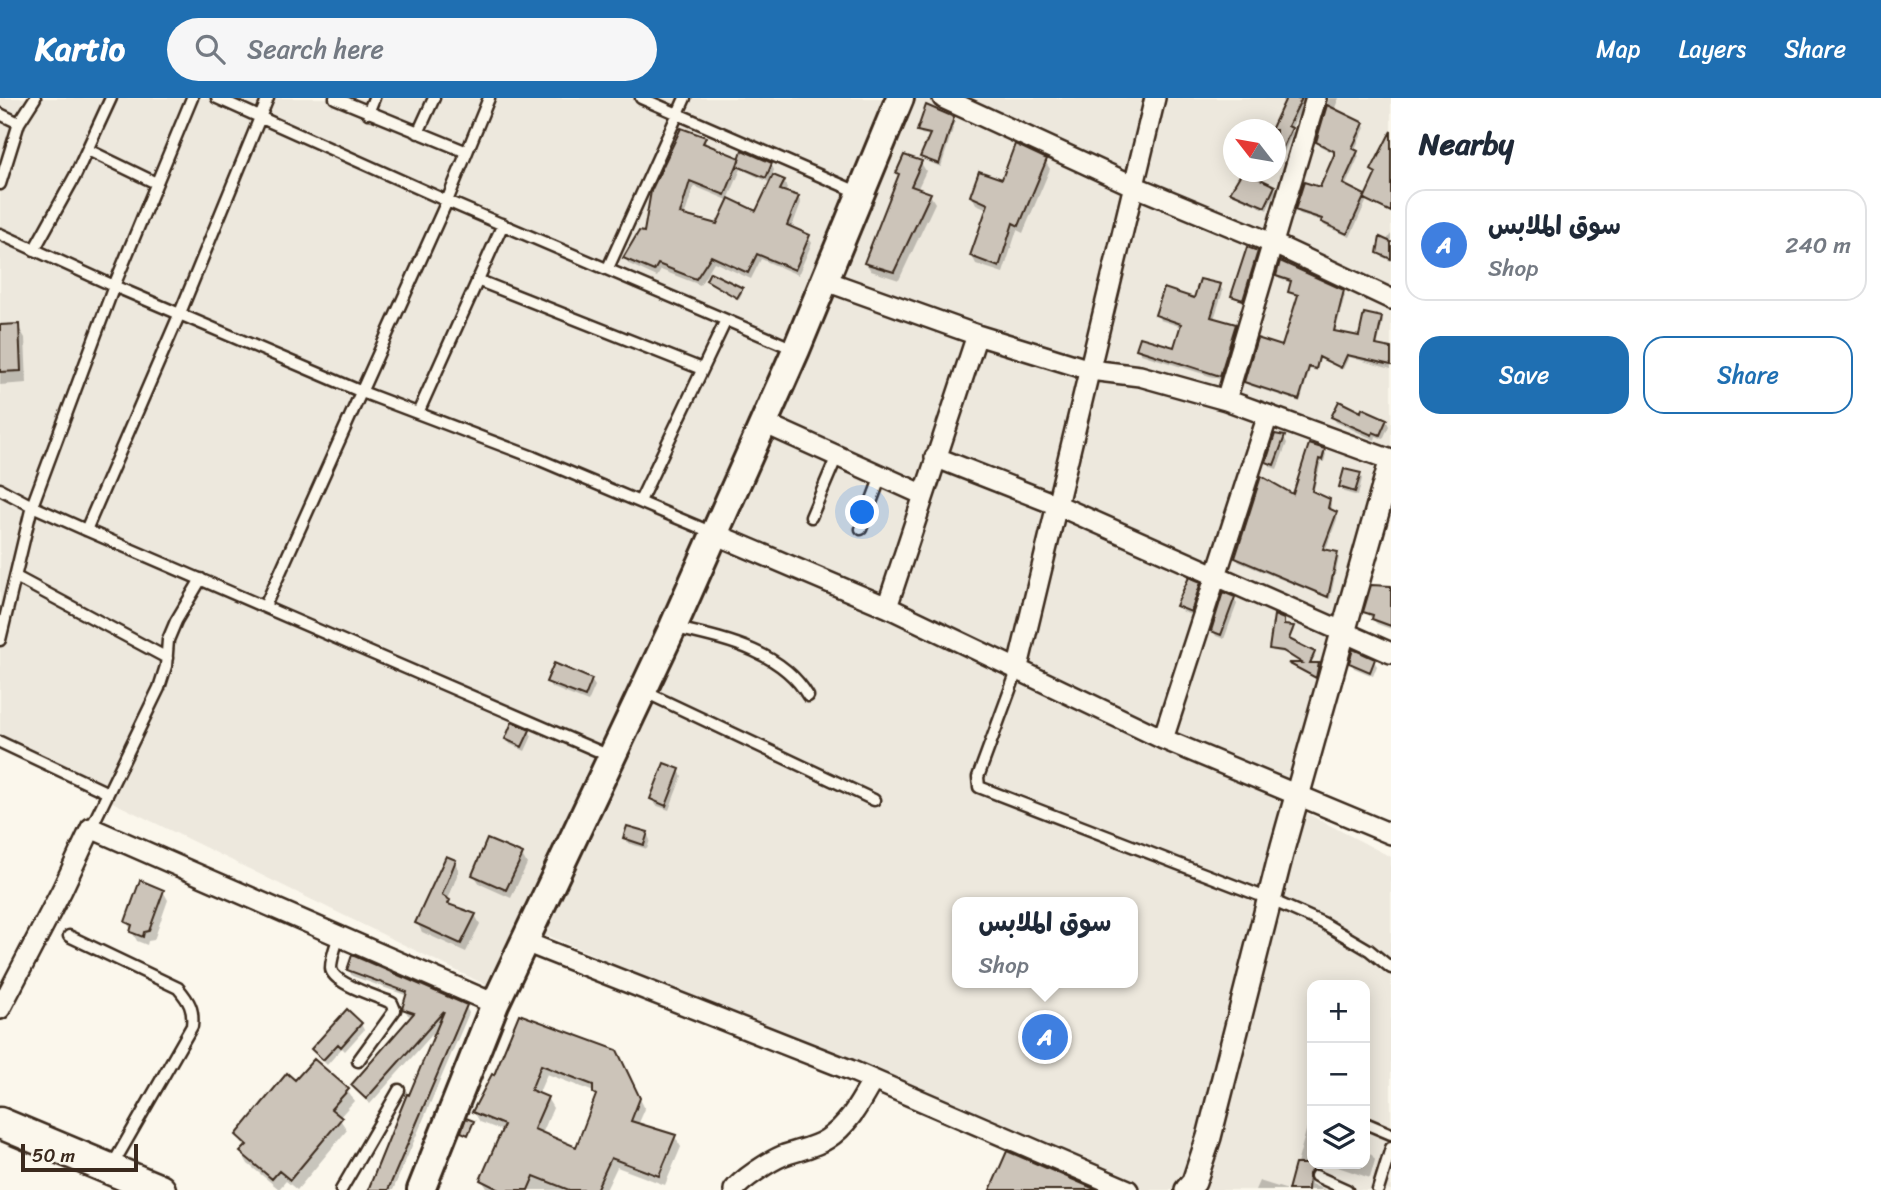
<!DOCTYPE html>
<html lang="en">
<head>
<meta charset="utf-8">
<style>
  body { margin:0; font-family:Sriracha,"Playpen Sans Arabic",sans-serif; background:#f6f6f7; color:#1f2937 }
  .controls { position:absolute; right:21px; bottom:21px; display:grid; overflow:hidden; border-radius:14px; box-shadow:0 4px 18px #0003 }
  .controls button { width:63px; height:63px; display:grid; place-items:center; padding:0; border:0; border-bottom:2px solid #e0e1e3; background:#fff; color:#1f2937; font:35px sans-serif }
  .compass { position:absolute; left:1223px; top:21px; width:63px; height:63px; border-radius:50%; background:#fff; box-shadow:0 4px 18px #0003; rotate:301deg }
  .scale { position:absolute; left:21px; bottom:18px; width:117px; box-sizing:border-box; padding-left:7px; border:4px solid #3b2a1e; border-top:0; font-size:19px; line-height:24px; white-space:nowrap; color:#3b2a1e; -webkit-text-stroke:5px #fbf7ec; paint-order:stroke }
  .you { position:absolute; left:863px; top:415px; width:24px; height:24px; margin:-18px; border:5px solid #fff; border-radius:50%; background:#1a73e8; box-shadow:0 0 0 10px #1a73e833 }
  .badge { display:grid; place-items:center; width:46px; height:46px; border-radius:50%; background:#1f6fb2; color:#fff; font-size:23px; font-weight:700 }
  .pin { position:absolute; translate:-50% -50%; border:4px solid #fff; box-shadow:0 2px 7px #0006 }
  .popup { position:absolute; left:952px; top:799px; width:186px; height:91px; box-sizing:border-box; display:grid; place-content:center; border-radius:14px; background:#fff; filter:drop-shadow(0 2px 5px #0005); font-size:23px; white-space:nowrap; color:#747a83 }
  .popup b { font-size:26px; color:#1f2937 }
  .popup::after { content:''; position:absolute; left:50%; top:100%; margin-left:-14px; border:14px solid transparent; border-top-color:#fff }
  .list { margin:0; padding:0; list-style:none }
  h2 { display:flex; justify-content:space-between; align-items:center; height:91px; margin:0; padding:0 28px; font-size:30px }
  h2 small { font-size:23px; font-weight:400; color:#747a83 }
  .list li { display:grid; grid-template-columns:46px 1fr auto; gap:21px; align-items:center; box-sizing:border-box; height:112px; margin:0 14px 14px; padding:0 14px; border:2px solid #e0e1e3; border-radius:21px }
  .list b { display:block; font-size:26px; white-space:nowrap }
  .list p { margin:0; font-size:23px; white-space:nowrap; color:#747a83 }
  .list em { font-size:23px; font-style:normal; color:#747a83 }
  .actions { display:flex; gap:14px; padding:21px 28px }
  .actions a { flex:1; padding:16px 0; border:2px solid #1f6fb2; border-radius:21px; text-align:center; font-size:24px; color:#1f6fb2 }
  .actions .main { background:#1f6fb2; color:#fff }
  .icon { flex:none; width:38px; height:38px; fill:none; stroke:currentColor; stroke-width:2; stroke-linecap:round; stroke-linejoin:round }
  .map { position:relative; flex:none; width:1391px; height:1092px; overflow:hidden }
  header { display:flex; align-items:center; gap:42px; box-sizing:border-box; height:98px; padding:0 35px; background:#1f6fb2; color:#fff }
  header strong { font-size:33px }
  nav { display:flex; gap:38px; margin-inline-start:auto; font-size:24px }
  .search { width:490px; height:63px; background:#f6f6f7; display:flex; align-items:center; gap:18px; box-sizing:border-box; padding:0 24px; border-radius:38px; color:#747a83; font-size:26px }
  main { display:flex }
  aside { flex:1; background:#fff }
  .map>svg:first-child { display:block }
</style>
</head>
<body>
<header>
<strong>Kartio</strong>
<div class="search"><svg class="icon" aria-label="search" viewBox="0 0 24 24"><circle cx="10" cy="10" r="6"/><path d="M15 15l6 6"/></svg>Search here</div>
<nav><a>Map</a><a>Layers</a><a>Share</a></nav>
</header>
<main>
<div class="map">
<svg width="1391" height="1092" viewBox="0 0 1391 1092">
  <rect width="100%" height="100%" fill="#fbf7ec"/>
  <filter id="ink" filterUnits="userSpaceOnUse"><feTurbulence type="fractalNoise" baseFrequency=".0143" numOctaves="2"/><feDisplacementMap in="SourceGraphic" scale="14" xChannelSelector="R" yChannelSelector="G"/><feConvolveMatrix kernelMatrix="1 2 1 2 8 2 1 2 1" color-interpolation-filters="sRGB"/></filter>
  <g filter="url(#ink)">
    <path fill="#ede8dd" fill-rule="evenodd" d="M0,0H1391V372L1291,707L1391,759V1092H1142L549,838L486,887L0,649ZM1234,32H1276V74H1234ZM958,804H1132V885H958ZM1312,887H1365V1066H1312Z"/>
    <path fill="#0003" fill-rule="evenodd" d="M1288,0H1307L1291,31L1293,35L1284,54L1276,50V32H1271Z
      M1329,0H1339L1334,12L1363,26L1365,30L1354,53L1359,58L1345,89L1366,101L1377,77L1373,72L1391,36V115L1367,102L1350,139L1325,128L1322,123L1300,116L1297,112L1321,91L1336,56L1320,48L1318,44Z
      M953,20L955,24L941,69L924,62L922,59L931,38L921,36L919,32Z
      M704,40L707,48L739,61L771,66L774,72L772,78L784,83L787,90L785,96L798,99L801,105L791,131L808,139L812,145L798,177L761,161L751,181L714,164L700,187L661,172L657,179L629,166L625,160L645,136ZM741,71L771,85L757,115L728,102ZM694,88L730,103L718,128L684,119Z
      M1045,63L1050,71L1023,135L1017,132L1003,175L976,166L972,158L988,111L976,106L972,98Z
      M921,65L926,73L917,92L930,97L935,105L899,182L871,173L866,165L900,79L898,75Z
      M1244,74H1260L1261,79L1260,83L1274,89L1276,93L1267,112L1234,97L1232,94Z
      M1391,136V163L1381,158L1379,154Z
      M1257,154L1258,156L1244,203L1234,200L1233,198Z
      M1278,178L1343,194L1345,197L1335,235L1360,240L1381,220L1383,223L1377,249L1391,251V271L1349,259L1343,271L1320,261L1317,273L1310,271L1300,304L1248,287L1246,284L1284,250L1300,199L1290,194L1292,185L1279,181Z
      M708,182L742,191L743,193L739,201Z
      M1220,188L1223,193L1214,221L1235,228L1237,232L1222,282L1141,256L1138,251H1176L1182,229L1160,222L1157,217L1195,202Z
      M18,228L25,240L27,285L0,287V229Z
      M1333,319L1386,322L1389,328L1383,341L1376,338L1375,342L1336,324Z
      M1284,340L1287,345L1277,371L1271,369L1268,364Z
      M1323,352L1326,356L1324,364H1321L1313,395L1329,402L1331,406L1330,413L1338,419L1325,453L1337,456L1339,459L1330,501L1239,464L1236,460L1294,399Z
      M1360,376L1362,381L1358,398L1344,394L1341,389Z
      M1200,486L1203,491L1194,519L1182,513L1178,508Z
      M1391,490V531L1377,526L1365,513Z
      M1234,501L1237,506L1224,541L1216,538L1213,533Z
      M1283,522L1284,529L1294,532L1289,543L1315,558L1310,567L1319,569L1317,581L1292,567H1304L1285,555L1273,553L1271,551Z
      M1374,563L1377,568L1373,578L1354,570L1351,564Z
      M591,582L595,588L588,604L551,589L548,583Z
      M529,633L532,638L525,653L510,646L507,641Z
      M679,673L682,678L669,712L655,707L652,701Z
      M647,736L650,742L647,751L628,745L625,740Z
      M522,757L527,766L511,800L480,786L474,777Z
      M454,763L459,772L448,802L452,809L475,817L480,826L466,854L422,834L417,825Z
      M163,793L168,802L154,842L148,843L147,847L137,843L127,824Z
      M349,872L466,909L469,915L393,1092H370L439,929L370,1006L353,988L414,919L408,917L404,910L408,898L352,878Z
      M520,918L622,964L645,1011L638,1027L675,1039L681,1049L665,1087L617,1069L606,1092H488L482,1082L503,1033L480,1024L474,1014L495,980ZM547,976L594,994L597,999L577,1051L542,1036L553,1010L547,1000L538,997Z
      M361,926L364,932L345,953L342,950L327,967L317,957L313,952Z
      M295,984L347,992L354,1003L339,1020L347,1032L297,1092L286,1083L279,1091L248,1066L242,1055L246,1050L238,1038Z
      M1310,1018L1312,1019V1066H1318L1315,1077L1311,1081V1086L1325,1092H1290Z
      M1365,1055L1372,1057L1375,1062L1370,1080L1329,1066H1365Z
      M1259,1083L1288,1092H1255Z"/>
    <path fill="#ccc4b9" stroke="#3b2a1e" stroke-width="2" fill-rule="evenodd" d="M1286,0H1302L1288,28L1292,30L1276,64V32H1271Z
      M926,7L954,19L939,66L920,59L930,36L917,33Z
      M1327,7L1364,25L1352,50L1358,53L1343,86L1365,97L1347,136L1321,124L1322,121L1295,112L1304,84L1320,89L1334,57V53L1316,44Z
      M681,30L706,39L703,45L740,60L725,97L690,83L680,116L717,126L729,100L756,113L773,77L785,82L780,92L799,98L787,127L810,137L795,172L757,156L748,175L711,158L696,181L658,166L654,173L623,160L639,133L644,134L651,93Z
      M1391,33V114L1364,101L1376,75L1371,72Z
      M1015,46L1047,61L1019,128L1013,125L999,169L970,158L988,106L970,98L979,73L1002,81Z
      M742,52L772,65L766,80L737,68Z
      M904,57L922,63L911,88L931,95L894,174L864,165L899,76L896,75Z
      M1242,74H1261L1258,80L1275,88L1265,109L1230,94Z
      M1380,139L1391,144V161L1377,155Z
      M1247,149L1258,153L1243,202L1231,198Z
      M1280,163L1344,192L1334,233L1359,238L1364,215L1382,219L1376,247L1391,250V267L1347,257L1341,270L1319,259L1316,271L1309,269L1299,302L1244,284L1257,240L1282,248L1298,197L1288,194L1291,183L1276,178Z
      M710,174L743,190L737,200L706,182Z
      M1200,181L1221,186L1211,219L1236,226L1220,278L1136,251L1140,239L1174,249L1181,226L1155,217L1164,190L1194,200Z
      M19,226L21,273L0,274V227Z
      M1339,303L1361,314L1362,310L1387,321L1380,337L1373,334L1372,337L1331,319Z
      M1275,336L1285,338L1274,367L1266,364Z
      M1309,346L1325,351L1322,362L1319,361L1312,393L1330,401L1328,410L1337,414L1323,451L1338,454L1328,499L1235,460L1261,378L1293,396Z
      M1344,371L1361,375L1355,394L1339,389Z
      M1189,479L1201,484L1191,514L1176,508Z
      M1371,487L1391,488V528L1372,521L1373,517L1363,514Z
      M1223,494L1235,499L1221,537L1211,533Z
      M1274,517L1284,521V527L1294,528L1289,541L1315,554L1310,565H1319L1316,580L1288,565H1302L1283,553L1269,551Z
      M1353,551L1375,561L1370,574L1349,565Z
      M554,565L592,581L585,599L546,584Z
      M512,624L530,632L522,649L505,641Z
      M664,665L680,671L666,708L650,701Z
      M627,728L648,734L644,747L623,740Z
      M487,741L523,756L506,792L472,777Z
      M446,758L456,762L442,797L450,802L448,806L476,816L461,846L415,825Z
      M140,782L164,792L149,833L144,834L143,839L130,834L132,827L125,824Z
      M352,857L467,907L388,1092H368L407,996L409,997L444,913L366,1001L351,987L414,915L402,911L407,894L347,872Z
      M347,911L362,925L341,949L338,946L323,962L311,951Z
      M519,916L617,952L640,1000L631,1023L676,1037L659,1078L611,1060L596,1092H569L534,1078L528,1092H500L480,1082L504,1027L472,1014L492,976L494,977ZM541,967L593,987V995L596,997L576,1049L534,1031L548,999L531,992Z
      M314,961L349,991L331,1011L342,1020L290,1082L279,1073L272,1081L240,1054L247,1047L236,1037L287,975L295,982Z
      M466,1020L474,1023L468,1037L461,1034Z
      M1007,1053L1097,1092H990Z
      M1295,1066H1315L1309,1076L1308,1092H1288Z"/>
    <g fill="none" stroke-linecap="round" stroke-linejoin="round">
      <g stroke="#3b2a1e" stroke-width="15">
        <path id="service" d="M217,0L447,103L794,251
          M335,0L467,54
          M641,0L860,95
          M368,15L374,0
          M0,16L19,25
          M418,35L434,0
          M88,52L156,85
          M0,86L19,25L35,0
          M0,136L114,188L362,294L533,359L713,435
          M34,152L75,78L111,0
          M608,170L685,0
          M477,182L702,271
          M418,315L503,126
          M0,391L32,408L86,432L612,659
          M640,403L726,222
          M811,419L837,358
          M861,431L881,378
          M86,432L180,215L268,0
          M16,479L167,560
          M265,508L447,103L489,0
          M676,530C723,541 781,552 808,598
          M0,542L32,408L114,188L192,0
          M1017,573L978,679L979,689L1269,801L1323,825L1369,852L1391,870
          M643,593L874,702
          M0,644L108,695
          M91,730L159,590L166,568L168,542L176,523L201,481
          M69,838L178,890C189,903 194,911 192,928L112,1068
          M339,838C336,847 331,860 331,870C332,886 379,899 392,905L395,912L358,963
          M1365,1025L1391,1036
          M1316,1078L1347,1092
          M341,1092L399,992
          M1378,1092L1391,1050"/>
      </g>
      <g stroke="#3b2a1e" stroke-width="24">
        <path id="minor" d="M943,0L1134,88L1274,146L1391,201
          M826,183L977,237L1090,272L1140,278L1226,302L1391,362
          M1226,302L1316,0
          M764,325L924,397
          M935,359L1057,407L1391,555
          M715,436L887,509L1163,641L1391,736
          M887,509L977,237
          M1017,573L1155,0
          M1163,641L1268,317
          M525,844L850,972L1128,1092
          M0,911L62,792L91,730L495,906
          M734,1092C741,1082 770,1063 782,1058C797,1052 814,1050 827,1041C849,1027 861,1003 873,982"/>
      </g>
      <g stroke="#3b2a1e" stroke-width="28">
        <path id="tertiary" d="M1187,1092L1194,1084L1209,1039L1283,748L1391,364"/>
      </g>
      <g stroke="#3b2a1e" stroke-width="32">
        <path id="secondary" d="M421,1092L495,906L673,529L796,252L900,0"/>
      </g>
      <g stroke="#3b2a1e" stroke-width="35">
        <path id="primary" d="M0,1025L160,1092"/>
      </g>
      <use href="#service" stroke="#fbf7ec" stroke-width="10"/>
      <use href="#minor" stroke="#fbf7ec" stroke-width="19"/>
      <use href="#tertiary" stroke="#fbf7ec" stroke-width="23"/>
      <use href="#secondary" stroke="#fbf7ec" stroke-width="26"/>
      <use href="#primary" stroke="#fbf7ec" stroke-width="30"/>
    </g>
  </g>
</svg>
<div class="controls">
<button>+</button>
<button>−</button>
<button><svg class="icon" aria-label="layers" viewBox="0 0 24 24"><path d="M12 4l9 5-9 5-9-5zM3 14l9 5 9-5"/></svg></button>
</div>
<svg class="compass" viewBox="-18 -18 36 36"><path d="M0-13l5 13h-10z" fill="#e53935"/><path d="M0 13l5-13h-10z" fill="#747a83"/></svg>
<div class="scale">50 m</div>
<div class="you"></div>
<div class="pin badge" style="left:1045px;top:939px;background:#3f7fe0">A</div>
<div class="popup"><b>سوق الملابس</b>Shop</div>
</div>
<aside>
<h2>Nearby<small></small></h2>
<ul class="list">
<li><span class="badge" style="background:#3f7fe0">A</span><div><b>سوق الملابس</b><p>Shop</p></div><em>240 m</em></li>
</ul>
<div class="actions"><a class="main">Save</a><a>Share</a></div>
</aside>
</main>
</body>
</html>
